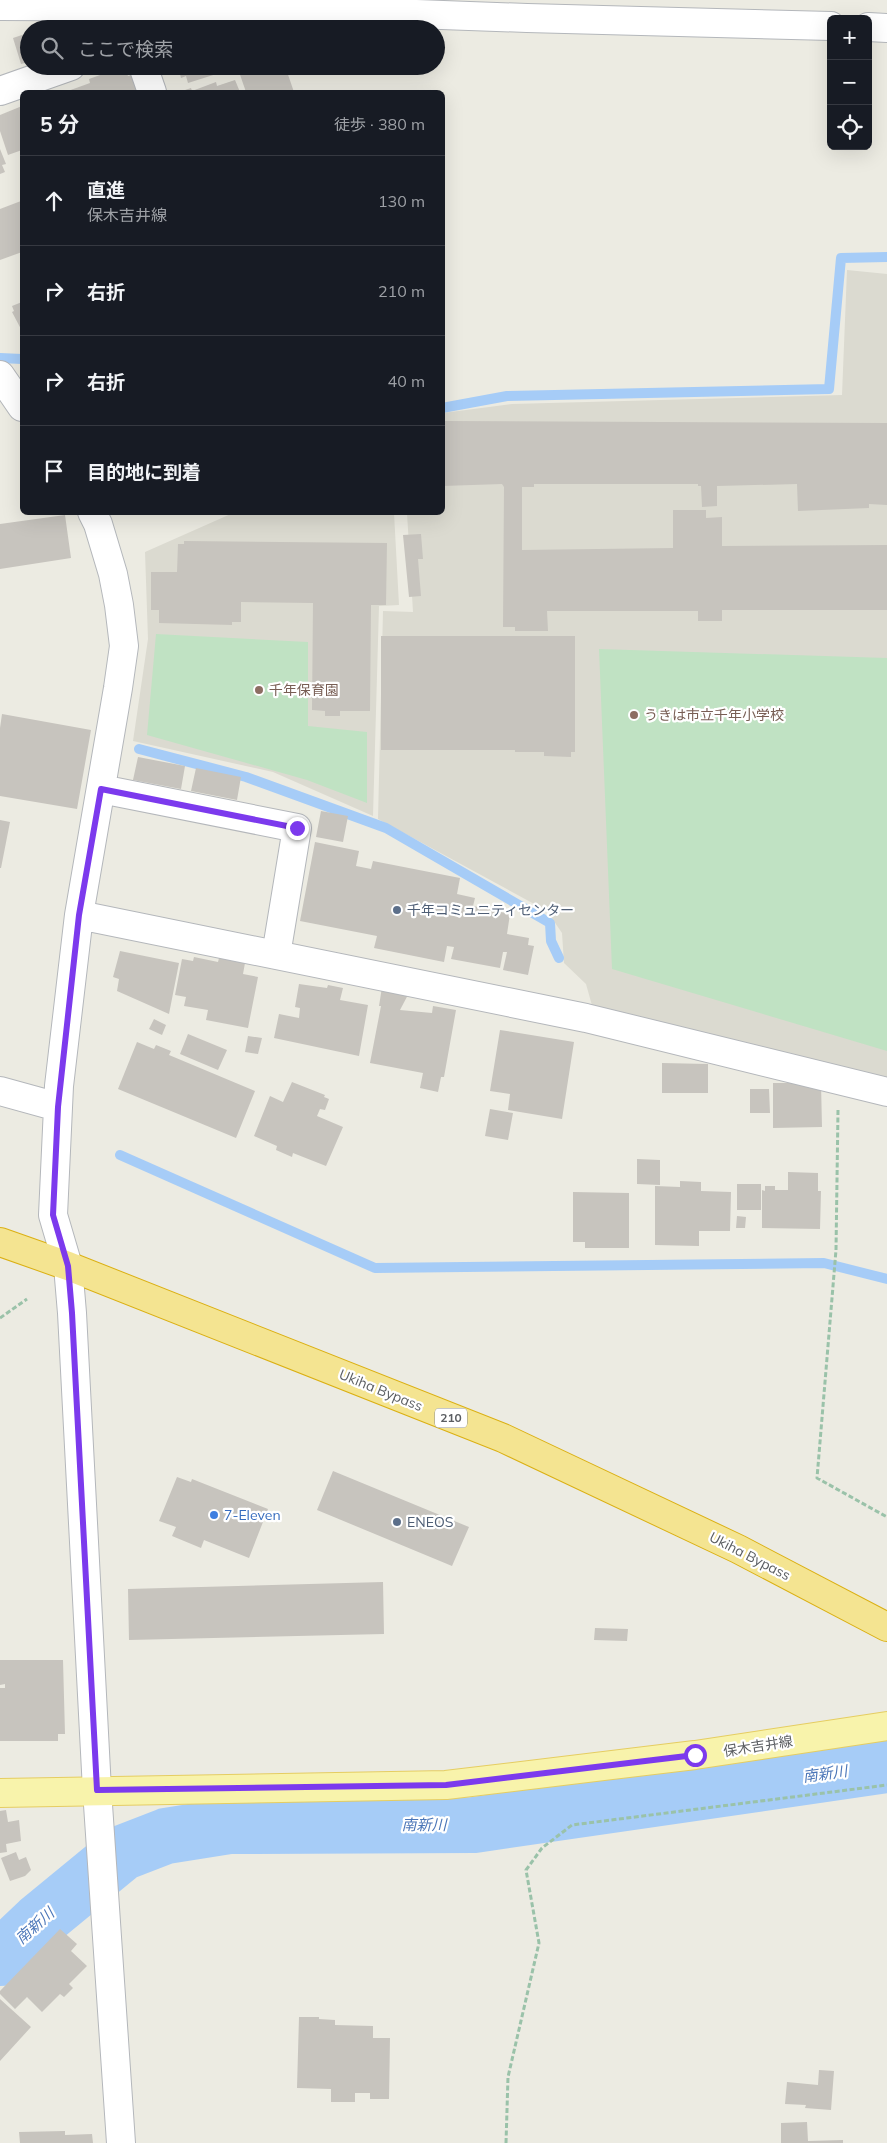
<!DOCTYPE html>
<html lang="ja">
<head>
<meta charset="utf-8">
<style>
  body { margin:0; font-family:Mulish,"Noto Sans JP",sans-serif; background:#242831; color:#f1f3f6 }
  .controls { position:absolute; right:15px; top:15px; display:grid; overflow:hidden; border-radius:8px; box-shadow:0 5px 20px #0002 }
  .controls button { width:45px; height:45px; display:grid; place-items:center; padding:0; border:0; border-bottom:1px solid #363941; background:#171b24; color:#f1f3f6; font:25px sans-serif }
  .stop { position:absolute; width:15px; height:15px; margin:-11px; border:4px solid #7c3aed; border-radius:50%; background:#fff }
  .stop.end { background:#7c3aed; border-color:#fff; box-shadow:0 1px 5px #0008 }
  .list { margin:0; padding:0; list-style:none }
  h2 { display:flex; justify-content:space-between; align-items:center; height:65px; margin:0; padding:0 20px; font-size:21px }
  h2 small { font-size:16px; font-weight:400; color:#9ea1a6 }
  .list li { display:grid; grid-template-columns:32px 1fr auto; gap:15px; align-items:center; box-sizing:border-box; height:90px; padding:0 20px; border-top:1px solid #363941 }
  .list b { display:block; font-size:19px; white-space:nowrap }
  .list p { margin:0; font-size:16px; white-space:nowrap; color:#9ea1a6 }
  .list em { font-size:16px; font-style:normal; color:#9ea1a6 }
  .icon { flex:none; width:28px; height:28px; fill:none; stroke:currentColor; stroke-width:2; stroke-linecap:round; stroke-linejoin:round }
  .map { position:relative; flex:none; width:887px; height:2143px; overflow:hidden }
  .search { position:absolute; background:#171b24; box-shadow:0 5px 20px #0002; left:20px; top:20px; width:425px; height:55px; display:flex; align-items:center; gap:12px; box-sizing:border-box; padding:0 18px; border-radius:28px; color:#9ea1a6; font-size:19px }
  .panel { position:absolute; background:#171b24; box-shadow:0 5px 20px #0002; left:20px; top:90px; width:425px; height:425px; border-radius:8px }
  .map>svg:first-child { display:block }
</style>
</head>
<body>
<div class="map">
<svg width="887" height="2143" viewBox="0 0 887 2143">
  <rect width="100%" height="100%" fill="#ecebe2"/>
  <path fill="#dbdad0" d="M847,270L887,274V1081L593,1009L586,984L564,963L562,933L547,911L378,819L383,611L413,612L407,513L442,512L443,413L512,404L842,395Z
    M233,513H394L399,605L379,606L373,816L273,772L133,741L148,639L145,552Z"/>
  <path fill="#c0e2c3" d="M156,634L308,642V726L367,732V803L307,780L147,735Z
    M599,649L887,658V1051L612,969Z"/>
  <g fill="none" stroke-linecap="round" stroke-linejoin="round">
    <path stroke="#a6ccf7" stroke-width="10" d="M0,358L22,359
      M442,408L507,396L829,389L841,258L887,257
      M139,749L246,777L386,828L550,923L551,941L559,958
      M120,1155L375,1268L824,1263L887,1279"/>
    <path stroke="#a6ccf7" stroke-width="56" d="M0,1958L38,1922L122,1853L166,1836L229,1826L474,1825L887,1765"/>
  </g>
  <path fill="#c7c4be" d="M164,24H214L218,29H165Z
    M223,24L269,25L271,29H225Z
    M25,34L29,48V62L21,64L13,38Z
    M178,66H227L229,70L188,83L186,76L181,78Z
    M237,66H285L294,92H246Z
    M125,69L128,76L132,75L138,92H65L90,83L89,79L114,70L115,72Z
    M235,80L240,92H179L191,88L192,91L216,82L217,86Z
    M22,106V150L8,155L0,131V115Z
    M0,149L6,164L2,165L5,172L0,174Z
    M21,201L22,252L0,260V209Z
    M22,302V331L12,312L14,311L12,306Z
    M442,421L887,423V505L869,504V508L798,511L797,484L717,486V506L702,507L701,486H698V484H534V487H522V550L673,548V510H706V518L722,517V546L887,545V610H722V621H698V611H547L548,631H515V627H503L504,487L502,484L442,486Z
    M65,515L71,558L0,569V524Z
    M421,534L423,559H418L421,596L409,597L403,535Z
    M184,541L387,543L386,605H371L370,711H340V716H325V711L312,710L313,603L241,602V622H232V625L159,623V610H151V572H177L178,544H184Z
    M381,636H575V752H571V757L544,756V752H515V750H381Z
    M2,714L91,730L77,809L0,796V728Z
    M138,757L185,766L181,789L133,780Z
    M196,768L241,777L237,800L191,791Z
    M321,811L348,816L343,842L316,837Z
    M0,820L10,822L1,868H0Z
    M315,842L359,851L356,866L371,869L373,861L460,878L457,894L475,898L473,906L510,914L507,934L529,938L528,945L534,946L528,975L503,970L507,952H503L500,968L451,959L454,947L447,946L444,962L374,948L377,936L300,921Z
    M120,951L179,963L169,1014L117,991L119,979L113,977Z
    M194,957L218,962L219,958L245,963L243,974L258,977L248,1028L206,1020L208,1010L184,1006L186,997L175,995L182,959L193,961Z
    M299,984L327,988L328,985L343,988L340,1000L368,1005L359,1056L274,1038L279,1014L299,1018L300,1008L295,1007Z
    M382,987L410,991L400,1010L432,1013L433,1006L456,1010L444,1077H441L438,1092L420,1088L423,1073L370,1063L381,1006H379Z
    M154,1019L166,1025L162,1035L149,1029Z
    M500,1030L574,1042L562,1119L508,1110L510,1094L490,1091Z
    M188,1034L227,1050L218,1070L180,1054Z
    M248,1036L262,1038L258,1054L245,1052Z
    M137,1042L154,1049L156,1045L171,1051L169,1055L255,1091L236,1138L118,1089Z
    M662,1063L708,1064V1093H662Z
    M292,1082L325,1095L324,1097L329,1099L325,1110L320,1109L317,1116L343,1127L326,1166L293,1153L292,1157L276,1150L277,1146L254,1136L270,1096L283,1102Z
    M773,1083H821L822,1127L773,1128Z
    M750,1089H769L770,1113H750Z
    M490,1109L513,1113L508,1140L485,1136Z
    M637,1159L660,1160V1185L637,1184Z
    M788,1172L818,1173V1191H821L820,1229L762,1228V1190L765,1191V1186H775V1190H788Z
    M680,1181L701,1182V1191L731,1192L730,1231H699V1246L655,1245V1186L680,1187Z
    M737,1184H761V1210H737Z
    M573,1192L629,1193V1248H585V1242H573Z
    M737,1216L746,1217L745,1228H736Z
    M333,1471L469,1527L452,1566L317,1510Z
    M177,1477L191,1482L192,1479L268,1509L249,1558L204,1540L201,1548L172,1536L176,1527L159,1521Z
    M383,1582L384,1634L129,1640L128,1589Z
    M595,1628L628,1629L627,1641L594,1640Z
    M0,1660H63L65,1734H58V1741H0V1688H5V1684L0,1685Z
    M6,1810L8,1822L19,1820L21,1841L6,1844L7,1852L0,1853V1811Z
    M16,1852L19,1860L26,1857L31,1870L25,1876L10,1881L1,1858Z
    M60,1929L77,1944L71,1951L87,1966L69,1984L73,1988L64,1997L60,1994L42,2012L27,1997L15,2009L0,1994V1991Z
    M0,1999L31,2027L0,2061Z
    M299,2017H319V2019L335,2020V2025L373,2026V2038H390L389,2099H370V2093H355V2102H331V2089L297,2088Z
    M819,2070L834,2071L831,2110L805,2108L806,2105L785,2104L787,2082L818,2085Z
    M807,2122L808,2141L843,2140V2143H781V2123Z
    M65,2131V2135L92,2134L93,2143H20L19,2132Z"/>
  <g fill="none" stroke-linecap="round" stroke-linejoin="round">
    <g stroke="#b4b7bb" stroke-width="30">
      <path id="minor" d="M0,6L223,7L527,18L831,26
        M868,27L887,28
        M143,66L152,92
        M0,91L71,66
        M0,375L22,407
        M92,512L98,524L113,574L119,605L124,646L118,688L79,915L59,1086L53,1215L68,1266L72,1313L97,1790L121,2143
        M101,789L297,828L276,955
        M79,915L586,1018L887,1092
        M0,1091L58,1107"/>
    </g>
    <g stroke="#e5cd62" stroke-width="30">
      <path id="major" d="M0,1793L446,1785L695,1755L887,1726"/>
    </g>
    <g stroke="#dbb013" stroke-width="30">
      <path id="highway" d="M0,1242L68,1266L503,1438L738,1549L887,1627"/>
    </g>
    <path stroke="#9ac2a9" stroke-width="3" stroke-dasharray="5 2.5" stroke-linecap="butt" d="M838,1110L836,1250L817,1478L887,1517
      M0,1318L27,1299
      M506,2143L508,2077L539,1943L526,1870L542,1848L572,1825L887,1785"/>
    <use href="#minor" stroke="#fff" stroke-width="28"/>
    <use href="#major" stroke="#f8f3ab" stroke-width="28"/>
    <use href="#highway" stroke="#f4e491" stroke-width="28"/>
  </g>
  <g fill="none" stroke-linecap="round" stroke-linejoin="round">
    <path stroke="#7c3aed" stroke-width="6" d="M297,828L101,789L79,915L58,1107L53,1215L68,1266L72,1313L97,1790L446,1785L695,1755"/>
  </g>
  <g fill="#8d6e63" stroke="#fff" stroke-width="2">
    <circle cx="259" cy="690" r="5"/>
    <circle cx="634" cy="715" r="5"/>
  </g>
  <g fill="#5c6f8a" stroke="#fff" stroke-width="2">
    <circle cx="397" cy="910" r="5"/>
    <circle cx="397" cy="1522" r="5"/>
  </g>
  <circle fill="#3f7fe0" stroke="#fff" stroke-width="2" cx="214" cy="1515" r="5"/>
  <g text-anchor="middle" stroke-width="4.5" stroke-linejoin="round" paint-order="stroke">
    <rect fill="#fff" stroke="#8c8e90" stroke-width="1" x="435" y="1408.5" width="32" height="19" rx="4"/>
    <g font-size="12" font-weight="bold" fill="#5a5d61">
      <text x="451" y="1422">210</text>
    </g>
    <g font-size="14" fill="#785e54" stroke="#fff" text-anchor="start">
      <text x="269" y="695">千年保育園</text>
      <text x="644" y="720">うきは市立千年小学校</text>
    </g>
    <g font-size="14" fill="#4e5e75" stroke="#fff" text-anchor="start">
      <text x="407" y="915">千年コミュニティセンター</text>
      <text x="407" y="1527">ENEOS</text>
    </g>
    <g font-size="14" fill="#5a5d61" stroke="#fff">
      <text transform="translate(381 1390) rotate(22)" y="5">Ukiha Bypass</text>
      <text transform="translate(750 1556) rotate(27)" y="5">Ukiha Bypass</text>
      <text transform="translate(758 1746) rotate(-9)" y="5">保木吉井線</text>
    </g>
    <g font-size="14" fill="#366cbe" stroke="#fff" text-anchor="start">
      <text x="224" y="1520">7-Eleven</text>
    </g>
    <g font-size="15" font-style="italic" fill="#4b76b8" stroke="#fff">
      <text transform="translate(825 1774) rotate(-8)" y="5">南新川</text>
      <text x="424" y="1830">南新川</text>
      <text transform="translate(35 1926) rotate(-42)" y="5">南新川</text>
    </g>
  </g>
</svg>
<div class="controls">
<button>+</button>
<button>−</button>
<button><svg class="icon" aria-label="locate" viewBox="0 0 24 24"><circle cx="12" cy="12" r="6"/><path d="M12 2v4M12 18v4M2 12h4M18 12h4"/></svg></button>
</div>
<div class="stop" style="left:695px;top:1755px"></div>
<div class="stop end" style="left:297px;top:828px"></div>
<div class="search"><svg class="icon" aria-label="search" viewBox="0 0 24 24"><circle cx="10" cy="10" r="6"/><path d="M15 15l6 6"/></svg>ここで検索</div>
<section class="panel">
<h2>5 分<small>徒歩 · 380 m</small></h2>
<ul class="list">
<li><svg class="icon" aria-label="ahead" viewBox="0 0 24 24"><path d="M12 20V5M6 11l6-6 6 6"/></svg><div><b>直進</b><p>保木吉井線</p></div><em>130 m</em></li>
<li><svg class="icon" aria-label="right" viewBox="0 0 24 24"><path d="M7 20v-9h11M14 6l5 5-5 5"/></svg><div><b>右折</b></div><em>210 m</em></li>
<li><svg class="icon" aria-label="right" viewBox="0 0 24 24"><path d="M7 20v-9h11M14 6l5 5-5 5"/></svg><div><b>右折</b></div><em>40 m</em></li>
<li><svg class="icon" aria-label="arrive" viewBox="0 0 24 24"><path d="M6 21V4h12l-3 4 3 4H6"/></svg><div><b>目的地に到着</b></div></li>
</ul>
</section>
</div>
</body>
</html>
